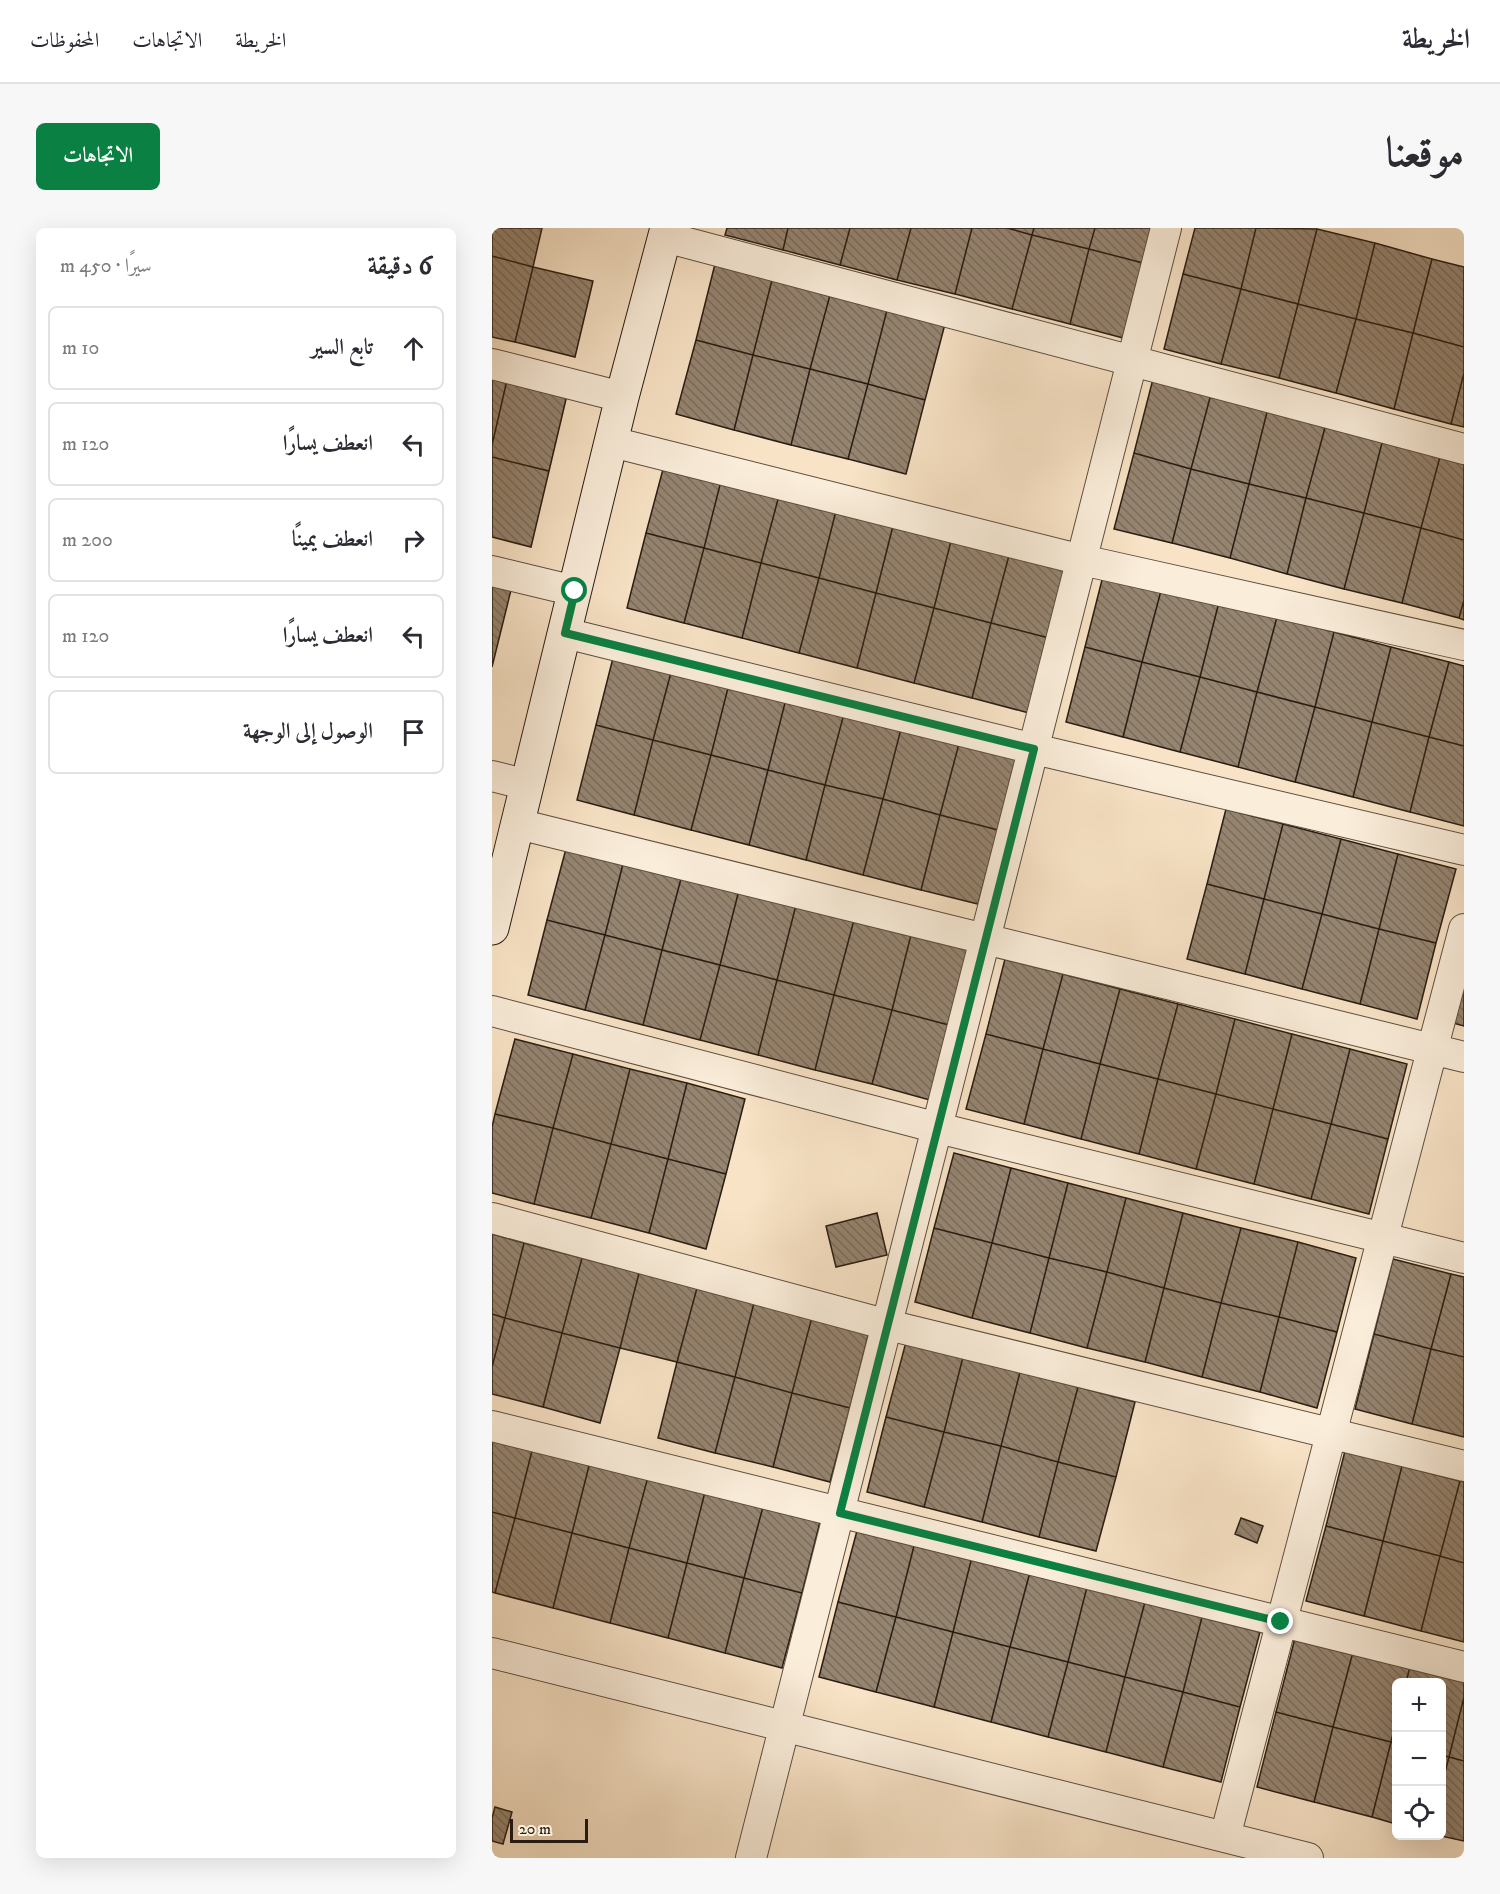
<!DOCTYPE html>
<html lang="ar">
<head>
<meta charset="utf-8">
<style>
  body { margin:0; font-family:"IM FELL DW Pica",Amiri,serif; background:#f7f7f7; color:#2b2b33; direction:rtl }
  .controls { position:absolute; right:18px; bottom:18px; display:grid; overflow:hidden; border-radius:9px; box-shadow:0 6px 24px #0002 }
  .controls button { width:54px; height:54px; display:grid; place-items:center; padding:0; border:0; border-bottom:2px solid #e1e1e2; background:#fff; color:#2b2b33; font:30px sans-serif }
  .scale { position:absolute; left:18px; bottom:15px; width:78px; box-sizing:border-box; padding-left:6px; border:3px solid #291d13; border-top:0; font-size:16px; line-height:21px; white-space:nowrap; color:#291d13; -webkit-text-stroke:4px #faedda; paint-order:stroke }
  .stop { position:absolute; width:18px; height:18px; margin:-14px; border:4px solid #0b8043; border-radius:50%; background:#fff }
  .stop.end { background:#0b8043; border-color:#fff; box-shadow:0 2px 6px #0008 }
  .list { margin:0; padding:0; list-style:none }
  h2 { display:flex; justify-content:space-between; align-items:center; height:78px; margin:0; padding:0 24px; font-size:26px }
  h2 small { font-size:20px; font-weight:400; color:#7c7c81 }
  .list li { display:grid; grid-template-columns:39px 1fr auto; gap:18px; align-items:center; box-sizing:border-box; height:84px; margin:0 12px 12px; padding:0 12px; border:2px solid #e1e1e2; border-radius:9px }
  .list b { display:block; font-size:22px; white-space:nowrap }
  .list em { font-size:20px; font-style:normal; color:#7c7c81 }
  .icon { flex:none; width:33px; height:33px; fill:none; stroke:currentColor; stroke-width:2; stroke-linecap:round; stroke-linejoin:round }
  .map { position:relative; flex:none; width:972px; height:1630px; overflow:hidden; direction:ltr; border-radius:9px }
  header { display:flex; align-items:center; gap:36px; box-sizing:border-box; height:84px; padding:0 30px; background:#fff; border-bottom:2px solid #e1e1e2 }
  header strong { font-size:28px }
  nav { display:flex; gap:33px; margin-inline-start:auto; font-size:21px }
  .intro { display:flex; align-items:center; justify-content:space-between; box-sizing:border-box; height:144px; padding:0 36px }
  h1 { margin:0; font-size:42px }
  .button { padding:15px 27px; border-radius:9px; background:#0b8043; color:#fff; font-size:21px; font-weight:700 }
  main { display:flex; gap:36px; padding:0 36px }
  aside { flex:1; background:#fff; border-radius:9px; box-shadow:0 6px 24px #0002 }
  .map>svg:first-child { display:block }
</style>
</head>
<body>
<header>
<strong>الخريطة</strong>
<nav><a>الخريطة</a><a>الاتجاهات</a><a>المحفوظات</a></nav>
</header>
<div class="intro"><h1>موقعنا</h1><a class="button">الاتجاهات</a></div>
<main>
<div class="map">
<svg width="972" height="1630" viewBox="0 0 972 1630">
  <defs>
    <pattern id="building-back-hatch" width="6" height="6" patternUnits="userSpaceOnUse" patternTransform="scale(1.5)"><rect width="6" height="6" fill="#958470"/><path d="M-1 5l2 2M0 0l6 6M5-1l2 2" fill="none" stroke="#7a6b5b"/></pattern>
  </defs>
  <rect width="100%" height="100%" fill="#f8e3c6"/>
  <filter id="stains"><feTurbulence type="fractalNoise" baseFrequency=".00333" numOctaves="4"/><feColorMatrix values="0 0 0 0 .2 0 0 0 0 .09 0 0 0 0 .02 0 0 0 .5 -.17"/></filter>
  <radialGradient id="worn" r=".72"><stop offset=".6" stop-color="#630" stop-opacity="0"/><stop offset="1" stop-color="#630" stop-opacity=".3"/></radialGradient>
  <path fill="url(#building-back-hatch)" stroke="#291d13" stroke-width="1.5" d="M0,0H50L41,39L0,28Z
    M235,0H296L291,22L233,7Z
    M296,0H358L348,37L291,22Z
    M358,0H419L405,52L348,37Z
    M419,0H480L463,66L405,52Z
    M480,0H515L540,7L520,81L463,66Z
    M515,0H542L540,7Z
    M542,0H603L597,21L540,7Z
    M603,0H664L655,36L597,21Z
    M703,0H764L749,61L691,46Z
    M764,0L825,1L806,76L749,61Z
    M825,1L883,15L864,91L806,76Z
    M540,7L597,21L578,96L520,81Z
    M883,15L940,31L921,105L864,91Z
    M597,21L655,36L635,111L578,96Z
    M0,28L41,39L23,114L0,109Z
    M940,31L972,39V119L921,105Z
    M223,36L280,52L261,127L204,112Z
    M41,39L101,53L83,129L23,114Z
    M691,46L749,61L729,136L672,121Z
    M280,52L338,67L318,141L261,127Z
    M749,61L806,76L787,150L729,136Z
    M338,67L395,82L376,156L318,141Z
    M806,76L864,91L844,165L787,150Z
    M395,82L453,96L433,172L376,156Z
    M864,91L921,105L902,181L844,165Z
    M921,105L972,119V145L959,196L902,181Z
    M204,112L261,127L242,202L184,186Z
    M261,127L318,141L299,217L242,202Z
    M318,141L376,156L356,231L299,217Z
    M972,145V199L959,196Z
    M0,149L15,152L0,217Z
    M661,151L719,166L699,241L642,225Z
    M15,152L75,167L57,243L0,229V217Z
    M376,156L433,172L414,246L356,231Z
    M719,166L776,180L757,256L699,241Z
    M776,180L834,196L814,270L757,256Z
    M834,196L891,211L872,285L814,270Z
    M891,211L949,225L929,300L872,285Z
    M642,225L699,241L680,315L622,301Z
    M949,225L972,231V312L929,300Z
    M0,229L57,243L39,319L0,309Z
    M174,230L231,245L212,320L154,305Z
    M699,241L757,256L738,330L680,315Z
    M231,245L289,260L269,335L212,320Z
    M757,256L814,270L795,346L738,330Z
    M289,260L346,275L327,350L269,335Z
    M814,270L872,285L852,361L795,346Z
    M346,275L403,290L384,365L327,350Z
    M872,285L929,300L910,375L852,361Z
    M403,290L461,305L442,380L384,365Z
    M929,300L972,312V372L967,390L910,375Z
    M154,305L212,320L192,395L135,380Z
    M461,305L519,320L499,395L442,380Z
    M212,320L269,335L250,410L192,395Z
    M519,320L576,335L557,410L499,395Z
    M269,335L327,350L307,425L250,410Z
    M612,344L670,359L650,434L593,419Z
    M327,350L384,365L365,440L307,425Z
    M0,357L19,362L0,439Z
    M670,359L727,374L708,449L650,434Z
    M384,365L442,380L422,455L365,440Z
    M972,372V392L967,390Z
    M727,374L785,389L765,464L708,449Z
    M442,380L499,395L480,470L422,455Z
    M785,389L842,404L823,479L765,464Z
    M499,395L557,410L537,485L480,470Z
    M842,404L899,419L880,494L823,479Z
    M593,419L650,434L631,509L574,494Z
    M899,419L957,434L937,509L880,494Z
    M123,422L181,437L161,512L104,497Z
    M650,434L708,449L688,524L631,509Z
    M957,434L972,438V518L937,509Z
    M181,437L238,452L219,527L161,512Z
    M708,449L765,464L746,539L688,524Z
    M238,452L295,467L276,542L219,527Z
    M765,464L823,479L803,554L746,539Z
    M295,467L353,482L333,557L276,542Z
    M823,479L880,494L861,569L803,554Z
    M353,482L410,497L391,571L333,557Z
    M880,494L937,509L918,584L861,569Z
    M104,497L161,512L142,587L85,572Z
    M410,497L468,512L448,587L391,571Z
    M937,509L972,518V598L918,584Z
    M161,512L219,527L199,602L142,587Z
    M468,512L525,527L506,602L448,587Z
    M219,527L276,542L257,617L199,602Z
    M276,542L333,557L314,632L257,617Z
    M333,557L391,571L371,647L314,632Z
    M391,571L448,587L429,662L371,647Z
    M734,581L791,596L772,671L715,656Z
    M448,587L506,602L486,676L429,662Z
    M791,596L849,611L830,686L772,671Z
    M849,611L906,626L887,701L830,686Z
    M75,617L132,632L113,707L55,692Z
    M906,626L964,641L944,715L887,701Z
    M132,632L190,647L170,722L113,707Z
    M190,647L247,662L228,737L170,722Z
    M715,656L772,671L753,746L695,731Z
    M247,662L304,677L285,752L228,737Z
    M772,671L830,686L810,761L753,746Z
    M304,677L362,692L342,767L285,752Z
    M830,686L887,701L868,776L810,761Z
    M55,692L113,707L93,782L36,767Z
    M362,692L419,707L400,782L342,767Z
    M887,701L944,715L925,791L868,776Z
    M113,707L170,722L151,797L93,782Z
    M419,707L477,722L457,797L400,782Z
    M170,722L228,737L208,812L151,797Z
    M513,731L571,746L551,821L494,806Z
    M228,737L285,752L266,827L208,812Z
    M571,746L628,761L608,836L551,821Z
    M285,752L342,767L323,842L266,827Z
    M972,752V798L961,795Z
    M628,761L686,776L666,851L608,836Z
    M342,767L400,782L380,856L323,842Z
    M686,776L743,791L724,866L666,851Z
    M400,782L457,797L438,872L380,856Z
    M743,791L800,806L781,881L724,866Z
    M494,806L551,821L532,896L474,881Z
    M800,806L858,821L839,896L781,881Z
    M23,811L81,826L61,900L3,886Z
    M551,821L608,836L589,911L532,896Z
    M858,821L915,836L896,911L839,896Z
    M81,826L138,841L119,916L61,900Z
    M608,836L666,851L647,926L589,911Z
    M138,841L195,855L176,931L119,916Z
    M666,851L724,866L704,941L647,926Z
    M195,855L253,871L234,946L176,931Z
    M724,866L781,881L762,956L704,941Z
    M781,881L839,896L819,971L762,956Z
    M3,886L61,900L42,976L0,965V899Z
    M839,896L896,911L877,986L819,971Z
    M61,900L119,916L99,990L42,976Z
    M119,916L176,931L157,1005L99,990Z
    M462,925L519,940L500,1015L442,1000Z
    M176,931L234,946L214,1021L157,1005Z
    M519,940L576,955L557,1030L500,1015Z
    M576,955L634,970L615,1044L557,1030Z
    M634,970L691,985L672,1060L615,1044Z
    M385,985L395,1027L344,1039L334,998Z
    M691,985L749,1000L729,1075L672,1060Z
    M442,1000L500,1015L480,1090L423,1074Z
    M749,1000L806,1014L787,1089L729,1075Z
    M0,1006L32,1015L13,1090L0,1086Z
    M806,1014L864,1030L845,1104L787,1089Z
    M32,1015L90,1030L70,1105L13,1090Z
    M500,1015L557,1030L538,1105L480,1090Z
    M90,1030L147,1045L128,1120L70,1105Z
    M557,1030L615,1044L595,1120L538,1105Z
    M901,1031L959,1046L939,1121L882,1106Z
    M615,1044L672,1060L653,1134L595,1120Z
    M147,1045L205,1060L185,1134L128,1120Z
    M959,1046L972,1049V1129L939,1121Z
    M205,1060L262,1075L243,1149L185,1134Z
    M672,1060L729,1075L710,1149L653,1134Z
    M262,1075L320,1089L300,1165L243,1149Z
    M729,1075L787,1089L768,1164L710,1149Z
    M0,1086L13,1090L0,1139Z
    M320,1089L377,1104L358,1180L300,1165Z
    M787,1089L845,1104L825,1180L768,1164Z
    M13,1090L70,1105L51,1179L0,1166V1139Z
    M70,1105L128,1120L108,1195L51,1179Z
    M882,1106L939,1121L920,1196L863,1181Z
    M414,1114L471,1129L452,1204L394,1189Z
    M939,1121L972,1129V1209L920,1196Z
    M471,1129L528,1144L509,1218L452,1204Z
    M185,1134L243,1149L223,1225L166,1210Z
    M528,1144L586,1159L566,1234L509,1218Z
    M243,1149L300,1165L281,1239L223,1225Z
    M586,1159L643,1174L624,1249L566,1234Z
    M300,1165L358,1180L338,1254L281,1239Z
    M394,1189L452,1204L432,1279L375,1264Z
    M0,1204L42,1215L23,1290L0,1284Z
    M452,1204L509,1218L490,1294L432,1279Z
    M42,1215L99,1230L80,1305L23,1290Z
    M509,1218L566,1234L547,1309L490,1294Z
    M853,1223L910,1238L891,1313L834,1298Z
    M99,1230L157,1245L137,1320L80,1305Z
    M566,1234L624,1249L604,1323L547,1309Z
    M910,1238L968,1253L948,1328L891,1313Z
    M157,1245L214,1260L195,1335L137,1320Z
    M968,1253L972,1254V1335L948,1328Z
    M214,1260L272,1275L252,1350L195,1335Z
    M272,1275L329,1290L310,1365L252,1350Z
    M0,1284L23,1290L3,1365L0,1364Z
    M23,1290L80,1305L61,1380L3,1365Z
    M749,1290L771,1298L765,1315L743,1306Z
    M834,1298L891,1313L872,1388L814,1373Z
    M366,1299L423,1314L404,1389L346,1374Z
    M80,1305L137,1320L118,1395L61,1380Z
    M891,1313L948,1328L929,1403L872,1388Z
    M423,1314L480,1329L461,1404L404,1389Z
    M137,1320L195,1335L176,1410L118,1395Z
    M948,1328L972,1335V1414L929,1403Z
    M480,1329L538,1344L518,1419L461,1404Z
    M195,1335L252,1350L233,1425L176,1410Z
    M538,1344L595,1359L576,1434L518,1419Z
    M252,1350L310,1365L290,1440L233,1425Z
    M595,1359L653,1374L633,1449L576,1434Z
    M346,1374L404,1389L384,1464L327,1449Z
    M653,1374L710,1389L691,1464L633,1449Z
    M404,1389L461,1404L442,1479L384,1464Z
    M710,1389L768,1404L748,1479L691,1464Z
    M461,1404L518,1419L499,1494L442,1479Z
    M803,1410L861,1424L841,1499L784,1484Z
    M518,1419L576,1434L556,1509L499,1494Z
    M861,1424L918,1439L914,1454H904V1493L899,1514L841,1499Z
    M576,1434L633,1449L614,1524L556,1509Z
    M918,1439L972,1453V1469L957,1529L950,1527V1454H914Z
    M633,1449L691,1464L671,1539L614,1524Z
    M691,1464L748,1479L729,1554L671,1539Z
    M972,1469V1533L957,1529Z
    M784,1484L841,1499L822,1574L765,1559Z
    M904,1493V1516L899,1514Z
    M841,1499L899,1514L880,1589L822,1574Z
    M899,1514L904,1516V1596L880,1589Z
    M950,1527L957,1529L950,1556Z
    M957,1529L972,1533V1613L949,1608L950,1556Z
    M3,1579L20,1584L11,1616L0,1613V1590Z"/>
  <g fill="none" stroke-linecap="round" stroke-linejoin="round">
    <g stroke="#5d4e40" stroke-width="32">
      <path id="street" d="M173,9L972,221
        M0,136L130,169
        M120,214L590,332L972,417
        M0,343L83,363
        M73,405L542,521L972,622
        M0,548L36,557
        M26,596L972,829
        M0,783L446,900L972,1030
        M0,990L396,1097L972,1238
        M0,1198L972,1439
        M0,1425L816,1630
        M733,1609L972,701
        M259,1630L674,0"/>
    </g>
    <g stroke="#291d13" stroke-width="35">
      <path id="secondary" d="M0,700L130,169L175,0"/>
    </g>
    <use href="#street" stroke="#faedda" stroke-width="30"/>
    <use href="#secondary" stroke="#faedda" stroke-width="33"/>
  </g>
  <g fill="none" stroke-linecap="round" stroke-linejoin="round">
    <path stroke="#0b8043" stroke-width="8" d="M83,363L73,405L542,521L348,1285L789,1394"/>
  </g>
  <rect width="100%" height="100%" filter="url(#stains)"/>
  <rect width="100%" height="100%" fill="url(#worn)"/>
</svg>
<div class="controls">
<button>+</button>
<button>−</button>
<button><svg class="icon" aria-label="locate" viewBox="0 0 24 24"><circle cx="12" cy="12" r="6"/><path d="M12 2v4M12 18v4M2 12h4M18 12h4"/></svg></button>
</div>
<div class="scale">20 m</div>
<div class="stop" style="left:83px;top:363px"></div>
<div class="stop end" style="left:789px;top:1394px"></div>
</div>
<aside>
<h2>6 دقيقة<small>سيرًا · 450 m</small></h2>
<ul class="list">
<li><svg class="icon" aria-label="ahead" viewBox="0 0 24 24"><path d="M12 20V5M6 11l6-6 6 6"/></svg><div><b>تابع السير</b></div><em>10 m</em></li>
<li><svg class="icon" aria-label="left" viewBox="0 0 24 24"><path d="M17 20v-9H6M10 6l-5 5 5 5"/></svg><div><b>انعطف يسارًا</b></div><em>120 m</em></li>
<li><svg class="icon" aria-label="right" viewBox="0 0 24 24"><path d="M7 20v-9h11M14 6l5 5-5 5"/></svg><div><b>انعطف يمينًا</b></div><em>200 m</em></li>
<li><svg class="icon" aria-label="left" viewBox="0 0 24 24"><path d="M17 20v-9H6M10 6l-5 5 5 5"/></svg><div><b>انعطف يسارًا</b></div><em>120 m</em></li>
<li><svg class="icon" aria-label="arrive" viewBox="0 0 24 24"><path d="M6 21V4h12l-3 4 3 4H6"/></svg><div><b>الوصول إلى الوجهة</b></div></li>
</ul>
</aside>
</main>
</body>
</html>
